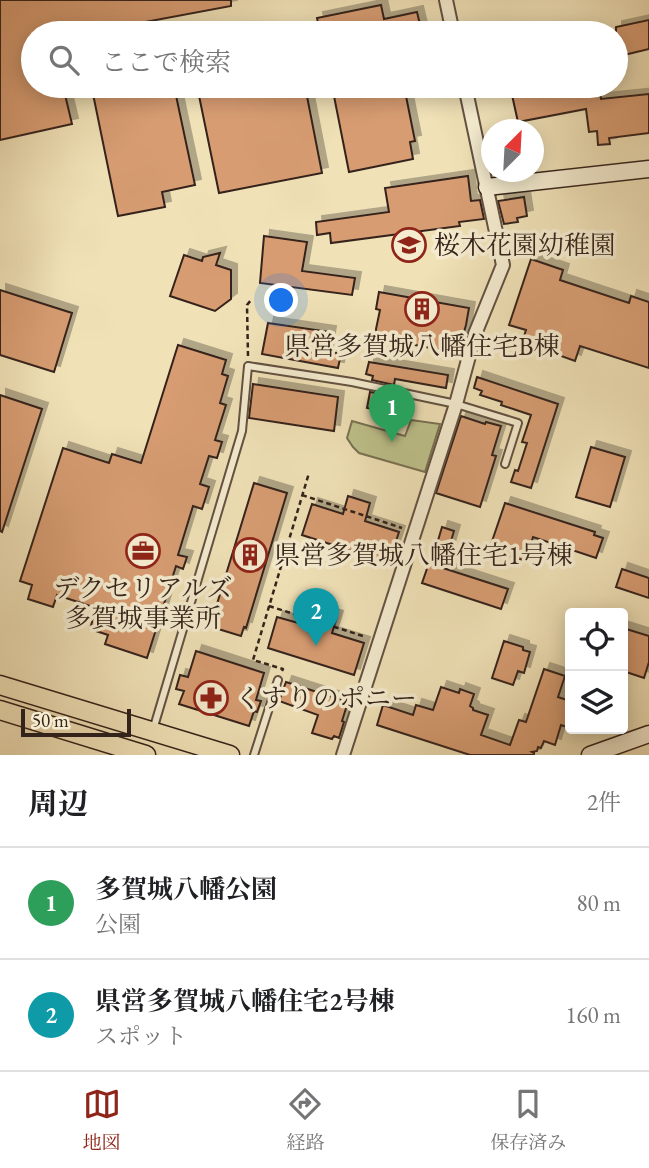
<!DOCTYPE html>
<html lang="ja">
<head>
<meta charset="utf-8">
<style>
  body { margin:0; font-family:"EB Garamond","Noto Serif JP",serif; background:#f6f6f6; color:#202124 }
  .controls { position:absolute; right:21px; bottom:21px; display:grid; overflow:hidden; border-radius:7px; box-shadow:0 4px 18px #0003 }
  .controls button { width:63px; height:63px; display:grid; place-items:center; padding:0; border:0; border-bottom:2px solid #e0e0e0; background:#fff; color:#202124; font:35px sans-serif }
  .compass { position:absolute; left:481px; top:119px; width:63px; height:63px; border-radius:50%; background:#fff; box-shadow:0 4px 18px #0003; rotate:24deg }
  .scale { position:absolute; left:21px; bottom:18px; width:110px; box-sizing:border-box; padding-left:7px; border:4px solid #34231b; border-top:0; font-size:19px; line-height:24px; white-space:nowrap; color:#34231b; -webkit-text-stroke:5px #f5ecd0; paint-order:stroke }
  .you { position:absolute; left:282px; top:301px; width:24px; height:24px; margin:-18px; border:5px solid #fff; border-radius:50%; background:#1a73e8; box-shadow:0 0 0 10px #1a73e833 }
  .badge { display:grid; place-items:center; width:46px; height:46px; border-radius:50%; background:#8f2418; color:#fff; font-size:23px; font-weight:700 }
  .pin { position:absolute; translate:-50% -58px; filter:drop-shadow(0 2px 4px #0008) }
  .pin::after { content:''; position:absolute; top:37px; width:24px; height:21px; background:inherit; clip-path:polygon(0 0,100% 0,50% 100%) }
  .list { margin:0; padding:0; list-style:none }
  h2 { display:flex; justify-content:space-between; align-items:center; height:91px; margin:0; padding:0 28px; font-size:30px }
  h2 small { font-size:23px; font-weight:400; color:#757577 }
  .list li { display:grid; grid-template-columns:46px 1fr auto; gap:21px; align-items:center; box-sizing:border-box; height:112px; padding:0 28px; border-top:2px solid #e0e0e0 }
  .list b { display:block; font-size:26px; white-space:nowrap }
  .list p { margin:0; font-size:23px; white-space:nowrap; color:#757577 }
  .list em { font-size:23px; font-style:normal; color:#757577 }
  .icon { flex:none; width:38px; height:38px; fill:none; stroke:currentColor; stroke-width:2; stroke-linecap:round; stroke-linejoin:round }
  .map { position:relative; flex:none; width:649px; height:755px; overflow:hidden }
  .search { position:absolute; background:#fff; box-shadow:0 4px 18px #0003; left:21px; right:21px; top:21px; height:77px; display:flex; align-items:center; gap:18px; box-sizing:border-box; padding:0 24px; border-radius:38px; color:#757577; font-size:26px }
  .sheet { height:315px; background:#fff }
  nav { display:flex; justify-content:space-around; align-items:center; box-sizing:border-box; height:98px; border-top:2px solid #e0e0e0; background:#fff; font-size:19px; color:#757577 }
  nav a { display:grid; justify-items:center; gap:4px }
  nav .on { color:#8f2418 }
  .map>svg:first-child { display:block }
</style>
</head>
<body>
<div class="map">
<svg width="649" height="755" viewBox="0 0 649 755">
  <defs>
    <filter id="shadow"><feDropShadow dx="6" dy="-6" stdDeviation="0" flood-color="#0004"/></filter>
  </defs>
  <rect width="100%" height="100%" fill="#f0e1b7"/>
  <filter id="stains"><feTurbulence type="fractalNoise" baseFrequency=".00286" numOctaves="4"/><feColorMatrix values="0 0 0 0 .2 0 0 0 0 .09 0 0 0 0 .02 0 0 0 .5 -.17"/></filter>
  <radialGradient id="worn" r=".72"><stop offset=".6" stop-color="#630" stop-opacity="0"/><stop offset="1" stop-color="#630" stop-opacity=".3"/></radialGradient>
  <path fill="#bec18b" stroke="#797253" stroke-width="2" d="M411,420L440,424L425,472L359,453L353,447L347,438L352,421L405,436Z"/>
  <path fill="#d79c72" stroke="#34231b" stroke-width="2" filter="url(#shadow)" d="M0,0H231V6L129,25L131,32L124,33H33V86H63L72,124L0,140Z
    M381,5L384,19L417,12L422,33H320L317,18Z
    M649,20V49L616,57V27Z
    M120,86H174L195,185L162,192L165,207L118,216L93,94L121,88Z
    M197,86H305L322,173L219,193Z
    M332,86H404L415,141L410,142L413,159L349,172Z
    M510,86H599L601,99L649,94V133L609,138L610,144L598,145L597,131L589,132L586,109L518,122Z
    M468,176L471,201L480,200L484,219L459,222L460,226L331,243L330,233L317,235L316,222L389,212L385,188Z
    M524,197L527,216L517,218L518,222L504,224L498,201Z
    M264,236L307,242L302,271L355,278L352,295L260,283Z
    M220,253L216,265L231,270V299L215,311L170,296L184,255L202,261L203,257Z
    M531,259L563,270L560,280L629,303L631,296L649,302V368L580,346L575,361L536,347L537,344L523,339L526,330L509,325Z
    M0,290L72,313L54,372L0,355Z
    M379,292L469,308L466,325L458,353L377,338L376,329L380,310L376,309Z
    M268,323L330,332L327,351L341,354L338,368L262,354Z
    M178,345L226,360L222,374L228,376L220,403L226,405L215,440L222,442L217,458L209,456L200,484L209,487L202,509L193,506L178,555L187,557L183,569L176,566L147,658L105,644L108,635L90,629L96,608L57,595L53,607L28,599L32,585L20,581L63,448L109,463L112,454L141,463Z
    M369,362L448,375L446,388L395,379L394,385L372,380L373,376L366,374Z
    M477,377L558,404L531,488L511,482L515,470L518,471L527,443L522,442L531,415L501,405L502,402L480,395L482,391L474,388Z
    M253,384L338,397L334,431L249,418Z
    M370,392L391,396L388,412L367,408Z
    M0,395L42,409L2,532L0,531Z
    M461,416L485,424L486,422L501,426L492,455L496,456L480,507L436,493Z
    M591,447L625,457L610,507L576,497Z
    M254,483L287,493L246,628L244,627L241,636L215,628L217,619L213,617Z
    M348,496L370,503L365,521L399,532L389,563L302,535L312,504L343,514Z
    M505,503L595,532L594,535L603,538L596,558L533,537L526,561L489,550Z
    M442,527L454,531L443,568L508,589L501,609L422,583L429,563L431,564Z
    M622,569L649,578V598L616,587Z
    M314,609L337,617L332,633L364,643L354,675L268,648L277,617L309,626Z
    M623,628L649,636V662L644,678L623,671Z
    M504,641L523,647V650L530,652L524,673L518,671L513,685L492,678Z
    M196,651L264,673L256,700L261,701L257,712L254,711L249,726L179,704L184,691L176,689L180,675L188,677Z
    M544,669L565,676L558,697L570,701V717L567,727L561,725L555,745L544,741L541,748L538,747L537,751L532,752L534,753V755H470L377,725L383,705L413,715L416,705L433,710L441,687L459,693L460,689L474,694L470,706L473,708V710L488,715L481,735L510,745L519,720L526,722Z
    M286,682L348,702L342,721L344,722L339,738L334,736L332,739L312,733L318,715L279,701Z"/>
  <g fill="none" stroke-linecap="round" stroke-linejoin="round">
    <g stroke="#635242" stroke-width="10">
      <path id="lane" d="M153,730L242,431L248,366L352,382L456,404L518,423L505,464
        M254,755L278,680"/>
    </g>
    <g stroke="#635242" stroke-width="16">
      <path id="street" d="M446,0L453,33
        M343,755L456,404L475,334L503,265L465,86"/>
    </g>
    <g stroke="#34231b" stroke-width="19">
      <path id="secondary" d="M487,187L649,169
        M590,755L649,734"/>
    </g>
    <g stroke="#34231b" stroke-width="21">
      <path id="primary" d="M0,685L230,755
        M0,710L146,755"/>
    </g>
    <path stroke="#34231b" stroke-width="2.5" stroke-dasharray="5 3.5" stroke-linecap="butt" d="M248,356L247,305L251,300
      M302,495L402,528
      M269,606L366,637
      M282,671L283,669L253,660L309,473"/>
    <use href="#lane" stroke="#f5ecd0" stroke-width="6"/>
    <use href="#street" stroke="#f5ecd0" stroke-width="12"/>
    <use href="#secondary" stroke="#f5ecd0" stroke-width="16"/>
    <use href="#primary" stroke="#f0e1b7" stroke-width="18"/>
  </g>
  <defs>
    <g id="school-ring" transform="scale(1.75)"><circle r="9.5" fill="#f5ecd0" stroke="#8f2418" stroke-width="1.5"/><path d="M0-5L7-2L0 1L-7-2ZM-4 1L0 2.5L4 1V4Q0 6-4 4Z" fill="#8f2418"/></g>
    <g id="building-ring" transform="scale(1.75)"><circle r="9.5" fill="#f5ecd0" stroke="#8f2418" stroke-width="1.5"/><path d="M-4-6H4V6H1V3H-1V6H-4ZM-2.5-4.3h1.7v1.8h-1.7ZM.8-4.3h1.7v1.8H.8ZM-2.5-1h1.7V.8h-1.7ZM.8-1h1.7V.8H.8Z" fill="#8f2418"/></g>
    <g id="office-ring" transform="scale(1.75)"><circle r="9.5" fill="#f5ecd0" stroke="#8f2418" stroke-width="1.5"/><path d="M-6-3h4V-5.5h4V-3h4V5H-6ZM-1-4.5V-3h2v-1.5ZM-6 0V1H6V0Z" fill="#8f2418"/></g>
    <g id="pharmacy-ring" transform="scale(1.75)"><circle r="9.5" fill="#f5ecd0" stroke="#8f2418" stroke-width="1.5"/><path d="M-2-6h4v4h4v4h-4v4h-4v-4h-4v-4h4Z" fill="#8f2418"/></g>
  </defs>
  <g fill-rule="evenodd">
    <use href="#school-ring" x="409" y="245"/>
    <use href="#building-ring" x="422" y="309"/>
    <use href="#office-ring" x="143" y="551"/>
    <use href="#building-ring" x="250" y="555"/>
    <use href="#pharmacy-ring" x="211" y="698"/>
  </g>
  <g text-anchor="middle" stroke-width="7" stroke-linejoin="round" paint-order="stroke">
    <g font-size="26" fill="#34231b" stroke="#f5ecd0" text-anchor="start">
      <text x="434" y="254">桜木花園幼稚園</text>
      <text x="422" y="355" text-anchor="middle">県営多賀城八幡住宅B棟</text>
      <text x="274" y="564">県営多賀城八幡住宅1号棟</text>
      <text x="143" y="597" text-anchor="middle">デクセリアルズ<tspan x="143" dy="30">多賀城事業所</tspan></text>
      <text x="235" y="707">くすりのポニー</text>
    </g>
  </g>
  <rect width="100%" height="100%" filter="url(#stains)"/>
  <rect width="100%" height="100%" fill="url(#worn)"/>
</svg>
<div class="controls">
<button><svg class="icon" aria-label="locate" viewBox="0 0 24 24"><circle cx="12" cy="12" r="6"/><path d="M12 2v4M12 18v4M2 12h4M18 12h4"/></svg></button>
<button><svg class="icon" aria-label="layers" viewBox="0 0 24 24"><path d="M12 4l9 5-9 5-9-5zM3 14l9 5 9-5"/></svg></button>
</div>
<svg class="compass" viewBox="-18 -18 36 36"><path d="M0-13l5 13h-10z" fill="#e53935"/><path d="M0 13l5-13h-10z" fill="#757577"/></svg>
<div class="scale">50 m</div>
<div class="you"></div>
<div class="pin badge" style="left:392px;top:442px;background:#2e9e5b">1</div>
<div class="pin badge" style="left:316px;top:646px;background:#0f9aa8">2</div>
<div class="search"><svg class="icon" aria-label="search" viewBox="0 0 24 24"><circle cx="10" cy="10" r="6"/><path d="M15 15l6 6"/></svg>ここで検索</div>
</div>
<section class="sheet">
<h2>周辺<small>2件</small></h2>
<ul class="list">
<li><span class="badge" style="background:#2e9e5b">1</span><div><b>多賀城八幡公園</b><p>公園</p></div><em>80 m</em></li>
<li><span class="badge" style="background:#0f9aa8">2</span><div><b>県営多賀城八幡住宅2号棟</b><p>スポット</p></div><em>160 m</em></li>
</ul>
</section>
<nav>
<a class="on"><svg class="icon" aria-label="map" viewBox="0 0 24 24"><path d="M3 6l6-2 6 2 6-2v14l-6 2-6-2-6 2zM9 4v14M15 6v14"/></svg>地図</a>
<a><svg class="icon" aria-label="directions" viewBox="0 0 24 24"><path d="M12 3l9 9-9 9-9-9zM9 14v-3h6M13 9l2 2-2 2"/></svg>経路</a>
<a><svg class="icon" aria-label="saved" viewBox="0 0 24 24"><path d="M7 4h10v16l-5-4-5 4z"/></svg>保存済み</a>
</nav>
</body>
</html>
